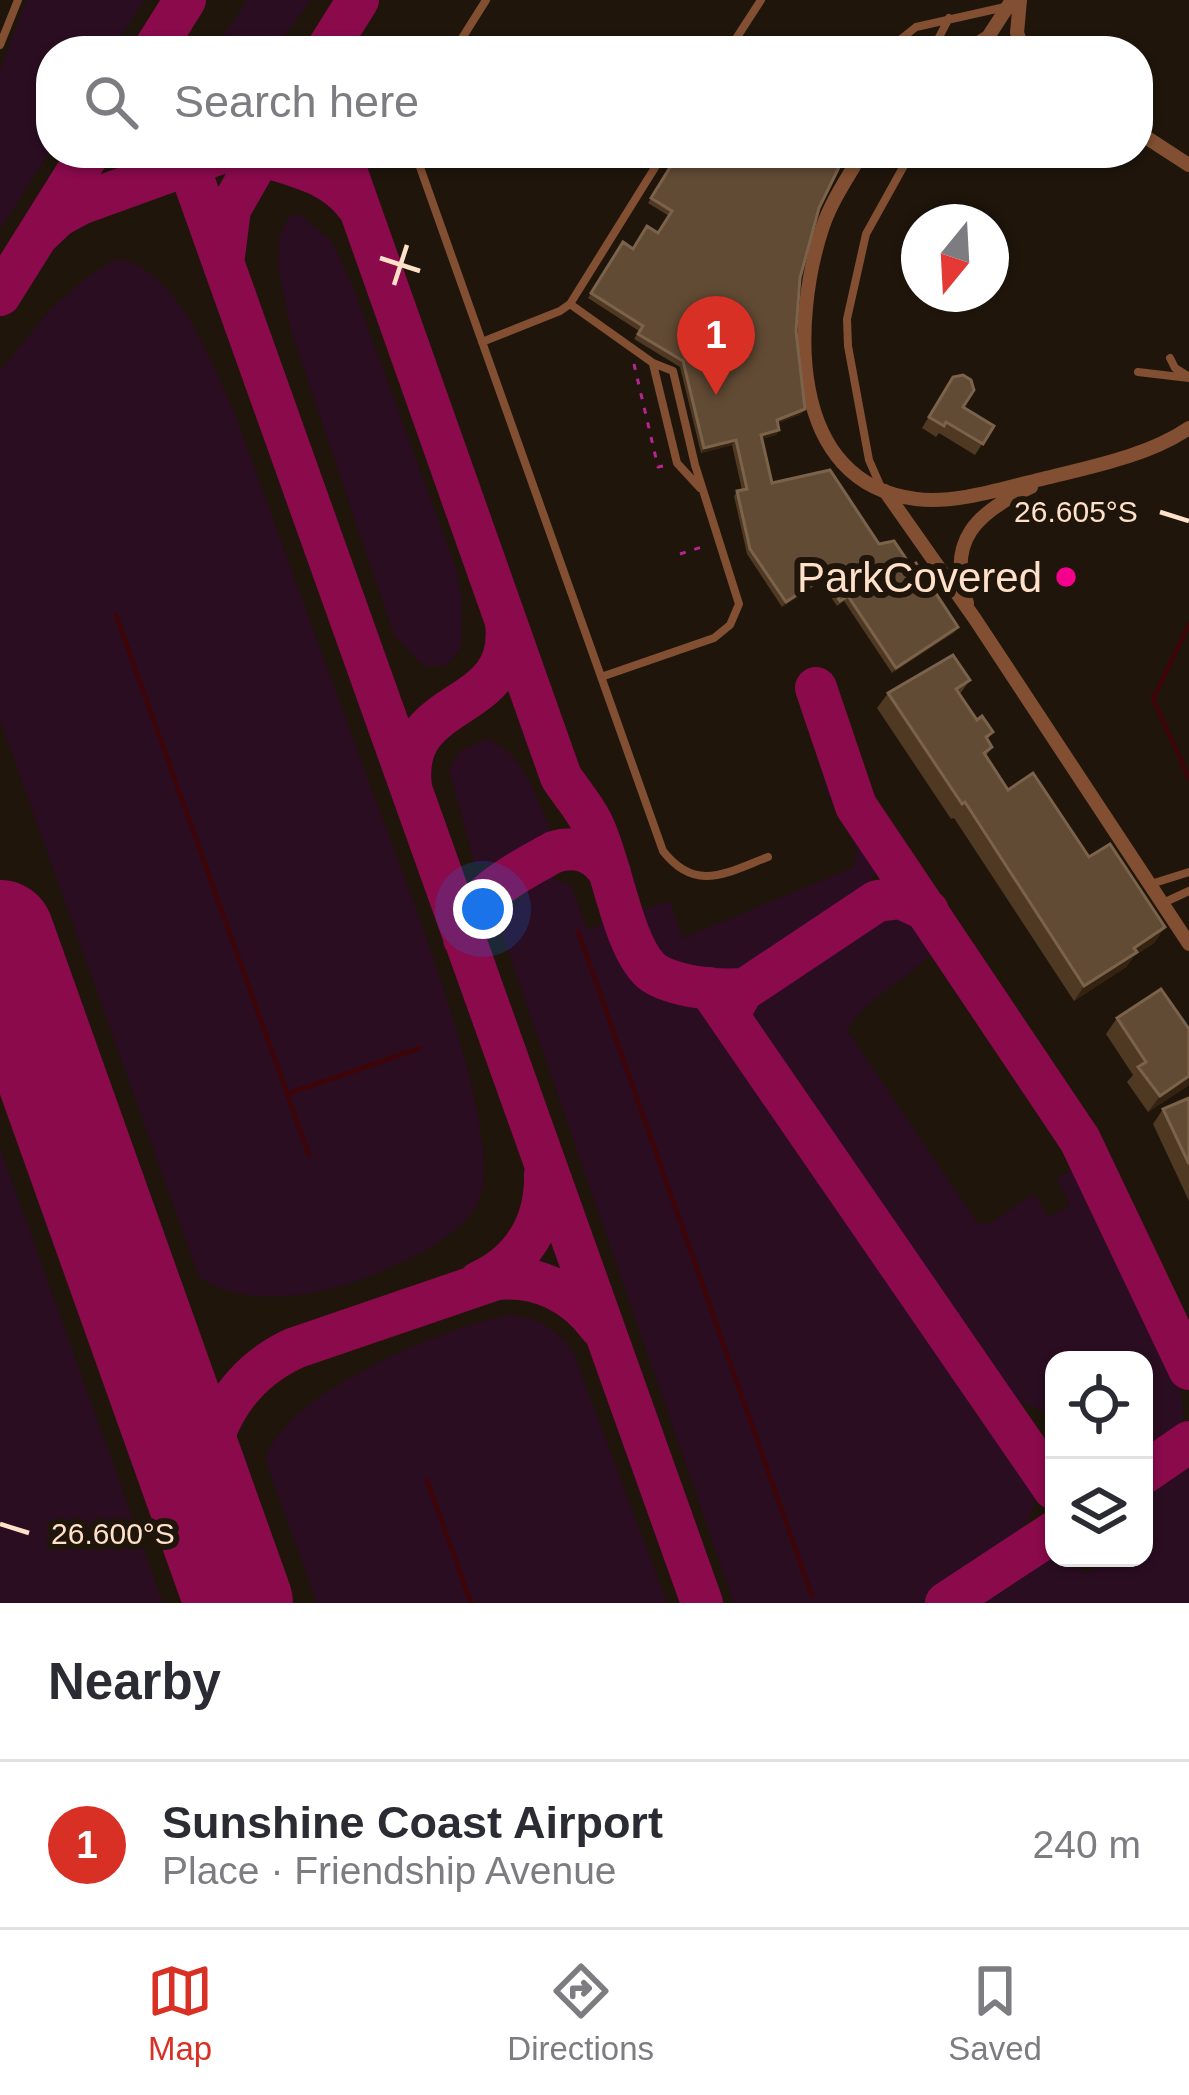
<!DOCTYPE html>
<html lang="en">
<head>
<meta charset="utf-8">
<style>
  body { margin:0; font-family:Arial,sans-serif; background:#f2f2f3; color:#2b2b33 }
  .controls { position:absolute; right:36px; bottom:36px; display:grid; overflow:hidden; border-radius:24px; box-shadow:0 3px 9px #0004 }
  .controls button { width:108px; height:108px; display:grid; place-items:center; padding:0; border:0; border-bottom:3px solid #e1e1e2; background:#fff; color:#2b2b33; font:60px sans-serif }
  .compass { position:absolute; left:901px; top:204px; width:108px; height:108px; border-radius:50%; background:#fff; box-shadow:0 3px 9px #0004; rotate:198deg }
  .you { position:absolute; left:483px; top:909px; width:42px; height:42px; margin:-30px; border:9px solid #fff; border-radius:50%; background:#1a73e8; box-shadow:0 0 0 18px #1a73e833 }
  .badge { display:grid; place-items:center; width:78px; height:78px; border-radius:50%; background:#d93025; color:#fff; font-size:39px; font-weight:700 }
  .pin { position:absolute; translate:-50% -99px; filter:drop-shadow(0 3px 6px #0008) }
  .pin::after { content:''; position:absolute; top:63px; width:42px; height:36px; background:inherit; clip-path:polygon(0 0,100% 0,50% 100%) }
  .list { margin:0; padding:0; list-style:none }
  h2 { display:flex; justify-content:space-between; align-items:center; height:156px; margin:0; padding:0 48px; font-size:51px }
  h2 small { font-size:39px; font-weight:400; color:#7c7c81 }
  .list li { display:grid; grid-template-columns:78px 1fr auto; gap:36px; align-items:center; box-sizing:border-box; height:168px; padding:0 48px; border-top:3px solid #e1e1e2 }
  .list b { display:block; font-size:45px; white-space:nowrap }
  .list p { margin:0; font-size:39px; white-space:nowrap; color:#7c7c81 }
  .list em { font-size:39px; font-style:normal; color:#7c7c81 }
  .icon { flex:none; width:66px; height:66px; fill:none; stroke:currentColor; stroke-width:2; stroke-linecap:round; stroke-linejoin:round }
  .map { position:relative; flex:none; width:1189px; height:1603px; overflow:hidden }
  .search { position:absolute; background:#fff; box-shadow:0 3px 9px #0004; left:36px; right:36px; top:36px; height:132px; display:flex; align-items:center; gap:30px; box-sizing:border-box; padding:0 42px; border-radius:48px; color:#7c7c81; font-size:45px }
  .sheet { height:324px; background:#fff }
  nav { display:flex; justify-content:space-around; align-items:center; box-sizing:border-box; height:168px; border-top:3px solid #e1e1e2; background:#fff; font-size:33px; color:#7c7c81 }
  nav a { display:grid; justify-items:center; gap:6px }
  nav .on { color:#d93025 }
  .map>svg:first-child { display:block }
</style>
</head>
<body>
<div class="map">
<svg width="1189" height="1603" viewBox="0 0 1189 1603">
  <rect width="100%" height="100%" fill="#1f150b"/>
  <path fill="#2a0d21" d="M26,0H144L112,51H51V149L0,229V71Z
    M247,0H311L273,51H214Z
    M299,214L331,241L352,284L456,569L462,601L461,649L445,666H424L394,635L291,331L278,265L279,238L289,216Z
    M117,259C178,268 212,364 235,414C277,531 320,648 363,766C393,849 503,1117 481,1194C469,1234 410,1259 375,1274C322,1296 249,1310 199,1277L0,720V371L49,311L87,277Z
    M486,739C524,750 536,800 552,833C529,847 503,867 475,864L449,770L459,752Z
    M817,774L874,856L877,866L870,887L742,974L689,970L664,960L640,911L670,901L683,938L852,868L857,850Z
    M550,877L571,885L587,929L614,920C634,980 641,991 705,1000L1030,1477L1035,1506L1018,1537L921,1603H734L498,922L533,887Z
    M899,911L917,919L936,947C916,977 852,1005 848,1032L978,1224L991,1223L1033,1194L1049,1217L1070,1206L1057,1179L1079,1164L1176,1375C1189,1423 1188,1429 1144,1453V1360H1054V1416L1009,1397L993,1385L752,1033L748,1013L752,1002L880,915Z
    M0,1148L163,1603H0Z
    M510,1315C539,1319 556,1327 573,1352L667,1603H317L266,1462C275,1397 450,1324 510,1315Z
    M1189,1460V1603H973L1054,1549V1558H1074L1085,1574L1109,1558H1144V1489Z"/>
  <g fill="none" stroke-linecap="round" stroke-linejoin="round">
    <path stroke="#3e0508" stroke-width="4.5" d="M116,615L309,1155
      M1189,624L1153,699L1189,778
      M578,931L812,1596
      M287,1094L420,1048
      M427,1480L471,1603"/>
    <path stroke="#8a0a4c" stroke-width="42" d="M153,51L185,0
      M326,51L358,0
      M184,153L702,1603
      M254,153C292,166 333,172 357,206
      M340,153L561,777C571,792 584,807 592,823C611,860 622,942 649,969C665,986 724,993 746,988
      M37,236L58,216L80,204L221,153
      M224,256L230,209L262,153
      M0,295L89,153
      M816,688L856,806L1080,1140L1189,1369
      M411,787C399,692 517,717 506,623
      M464,939C463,898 522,870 554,852C578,845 597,852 610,873
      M709,988L1054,1489
      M732,1009L742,991L877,901L901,898L928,911
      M479,1282C523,1262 546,1223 545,1174
      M1144,1473L1189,1442
      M240,1603C229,1571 214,1537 208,1503C198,1438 235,1375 295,1348L497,1279C539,1275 575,1293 600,1327
      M946,1603L1054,1532"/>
    <path stroke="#8a0a4c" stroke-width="108" d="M0,934L239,1603"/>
    <path stroke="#b82491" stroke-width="3" stroke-dasharray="6 9" stroke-linecap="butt" d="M634,364L658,467L663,466
      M680,554L705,546"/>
    <path stroke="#824f32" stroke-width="8" d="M0,45L18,0
      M454,51L486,0
      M728,51L761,0
      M886,51L916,27L1005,7
      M927,51L935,45L949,18
      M415,153L663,851C696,893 726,873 768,857
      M570,304L653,363L673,371L695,465L739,604L730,625L714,638L601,677
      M482,342L560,311L570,304L664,153
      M1170,358L1175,368L1188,376
      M653,364L677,463L700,488
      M1138,372L1189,378
      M880,485L869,460L848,346L847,319L866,234L911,153
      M1151,884L1189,872
      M1163,903L1189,891"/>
    <path stroke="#824f32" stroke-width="14" d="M1020,0L1017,33L1024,51
      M966,51L988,37L1012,0
      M1138,132L1189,165
      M862,153C848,177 832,200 823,226C792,318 786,483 916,499C957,504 1003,488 1042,479C1090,467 1148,456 1189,428
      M885,491L975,619L1189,944
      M967,603C946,540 977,512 1031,487"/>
  </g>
  <path fill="#4f3922" d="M679,153L704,159L819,208L800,278L796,331L805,409L801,414L778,423L779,430L776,435L761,439L772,483L879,544L955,632L892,673L844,601L837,606L821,582L782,607L747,554L734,496L737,491L742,490L732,445L701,453L680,367L634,339L639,331L588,298L623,242L633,248L658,233L669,216L648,203Z
    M953,377L963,407L994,426L975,455L939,433L936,437L922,428Z
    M970,680L960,694L977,720L993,732L987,740L992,747L986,756L1008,790L1089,857L1165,927L1154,943L1134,956L1126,967L1074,1001L954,818L951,819L877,708L888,693Z
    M1117,1018L1189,1085L1148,1112L1127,1082L1133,1075L1106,1034Z
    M1189,1098V1201L1153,1124L1163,1109Z"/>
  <path fill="#342311" d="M805,409L801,414L774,425L777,420Z
    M779,430L776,435L757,440L761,435Z
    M736,440L732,445L701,453L704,448Z
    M824,577L821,582L782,607L786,602Z
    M958,627L955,632L892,673L896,668Z
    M1165,927L1154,943L1134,956L1126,967L1074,1001L1084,986L1134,948Z
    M1189,1076V1085L1148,1112L1160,1096Z"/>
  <path fill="#624b34" stroke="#7b624b" stroke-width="3" d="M679,153H694L705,159L709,153H846L819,208L800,278L796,331L805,409L777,420L779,430L761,435L772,483L830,470L879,544L894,541L911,566L916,563L958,627L896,668L848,596L840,601L824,577L786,602L750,549L737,491L747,489L736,440L704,448L683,361L638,334L643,326L591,293L623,242L633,249L647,226L658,233L672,211L651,198Z
    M963,375L971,380L974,390L963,407L994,426L983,444L946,422L944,426L929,417L953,377Z
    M953,655L970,680L956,689L977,720L982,716L993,732L986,737L992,747L984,753L1008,790L1033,773L1089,857L1110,844L1165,927L1134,948L1137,952L1084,986L965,802L962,804L888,693Z
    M1161,989L1189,1029V1076L1160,1096L1138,1067L1146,1062L1117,1018Z
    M1189,1098V1164L1163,1109Z"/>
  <path fill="none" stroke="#ffe0c9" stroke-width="4.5" d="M380,258L420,271M394,285L407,245M1160,512L1189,521M0,1524L29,1533"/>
  <circle fill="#f4008d" stroke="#1f150b" stroke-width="4.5" cx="1066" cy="577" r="12"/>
  <g text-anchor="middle" stroke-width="12" stroke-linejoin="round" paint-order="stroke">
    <g font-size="42" fill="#ffe0c9" stroke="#1f150b" text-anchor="end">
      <text x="1042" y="592">ParkCovered</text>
    </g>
  </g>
  <g font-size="30" text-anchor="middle" fill="#ffe0c9" stroke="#1f150b" stroke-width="12" stroke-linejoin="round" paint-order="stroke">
    <text x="1076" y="522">26.605°S</text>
    <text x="113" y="1544">26.600°S</text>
  </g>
</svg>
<div class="controls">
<button><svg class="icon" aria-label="locate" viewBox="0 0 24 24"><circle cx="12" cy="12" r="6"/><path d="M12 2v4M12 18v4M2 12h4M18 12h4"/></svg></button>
<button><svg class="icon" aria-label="layers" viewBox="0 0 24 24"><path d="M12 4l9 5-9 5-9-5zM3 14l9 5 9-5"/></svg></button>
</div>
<svg class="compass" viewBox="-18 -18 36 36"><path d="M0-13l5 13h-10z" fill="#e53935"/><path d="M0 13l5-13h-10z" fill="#7c7c81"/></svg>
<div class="you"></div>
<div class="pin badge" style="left:716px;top:395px">1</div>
<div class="search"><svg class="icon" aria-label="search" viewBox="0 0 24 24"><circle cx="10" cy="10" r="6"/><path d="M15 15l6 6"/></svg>Search here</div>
</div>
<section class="sheet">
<h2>Nearby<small></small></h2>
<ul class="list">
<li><span class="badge">1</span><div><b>Sunshine Coast Airport</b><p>Place · Friendship Avenue</p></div><em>240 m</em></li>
</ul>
</section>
<nav>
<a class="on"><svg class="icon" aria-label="map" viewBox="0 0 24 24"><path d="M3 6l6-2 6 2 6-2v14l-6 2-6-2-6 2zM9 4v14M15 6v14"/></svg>Map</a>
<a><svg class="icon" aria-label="directions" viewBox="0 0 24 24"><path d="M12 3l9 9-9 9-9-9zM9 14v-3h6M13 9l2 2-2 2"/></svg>Directions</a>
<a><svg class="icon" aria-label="saved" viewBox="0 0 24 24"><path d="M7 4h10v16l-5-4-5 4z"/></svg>Saved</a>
</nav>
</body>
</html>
